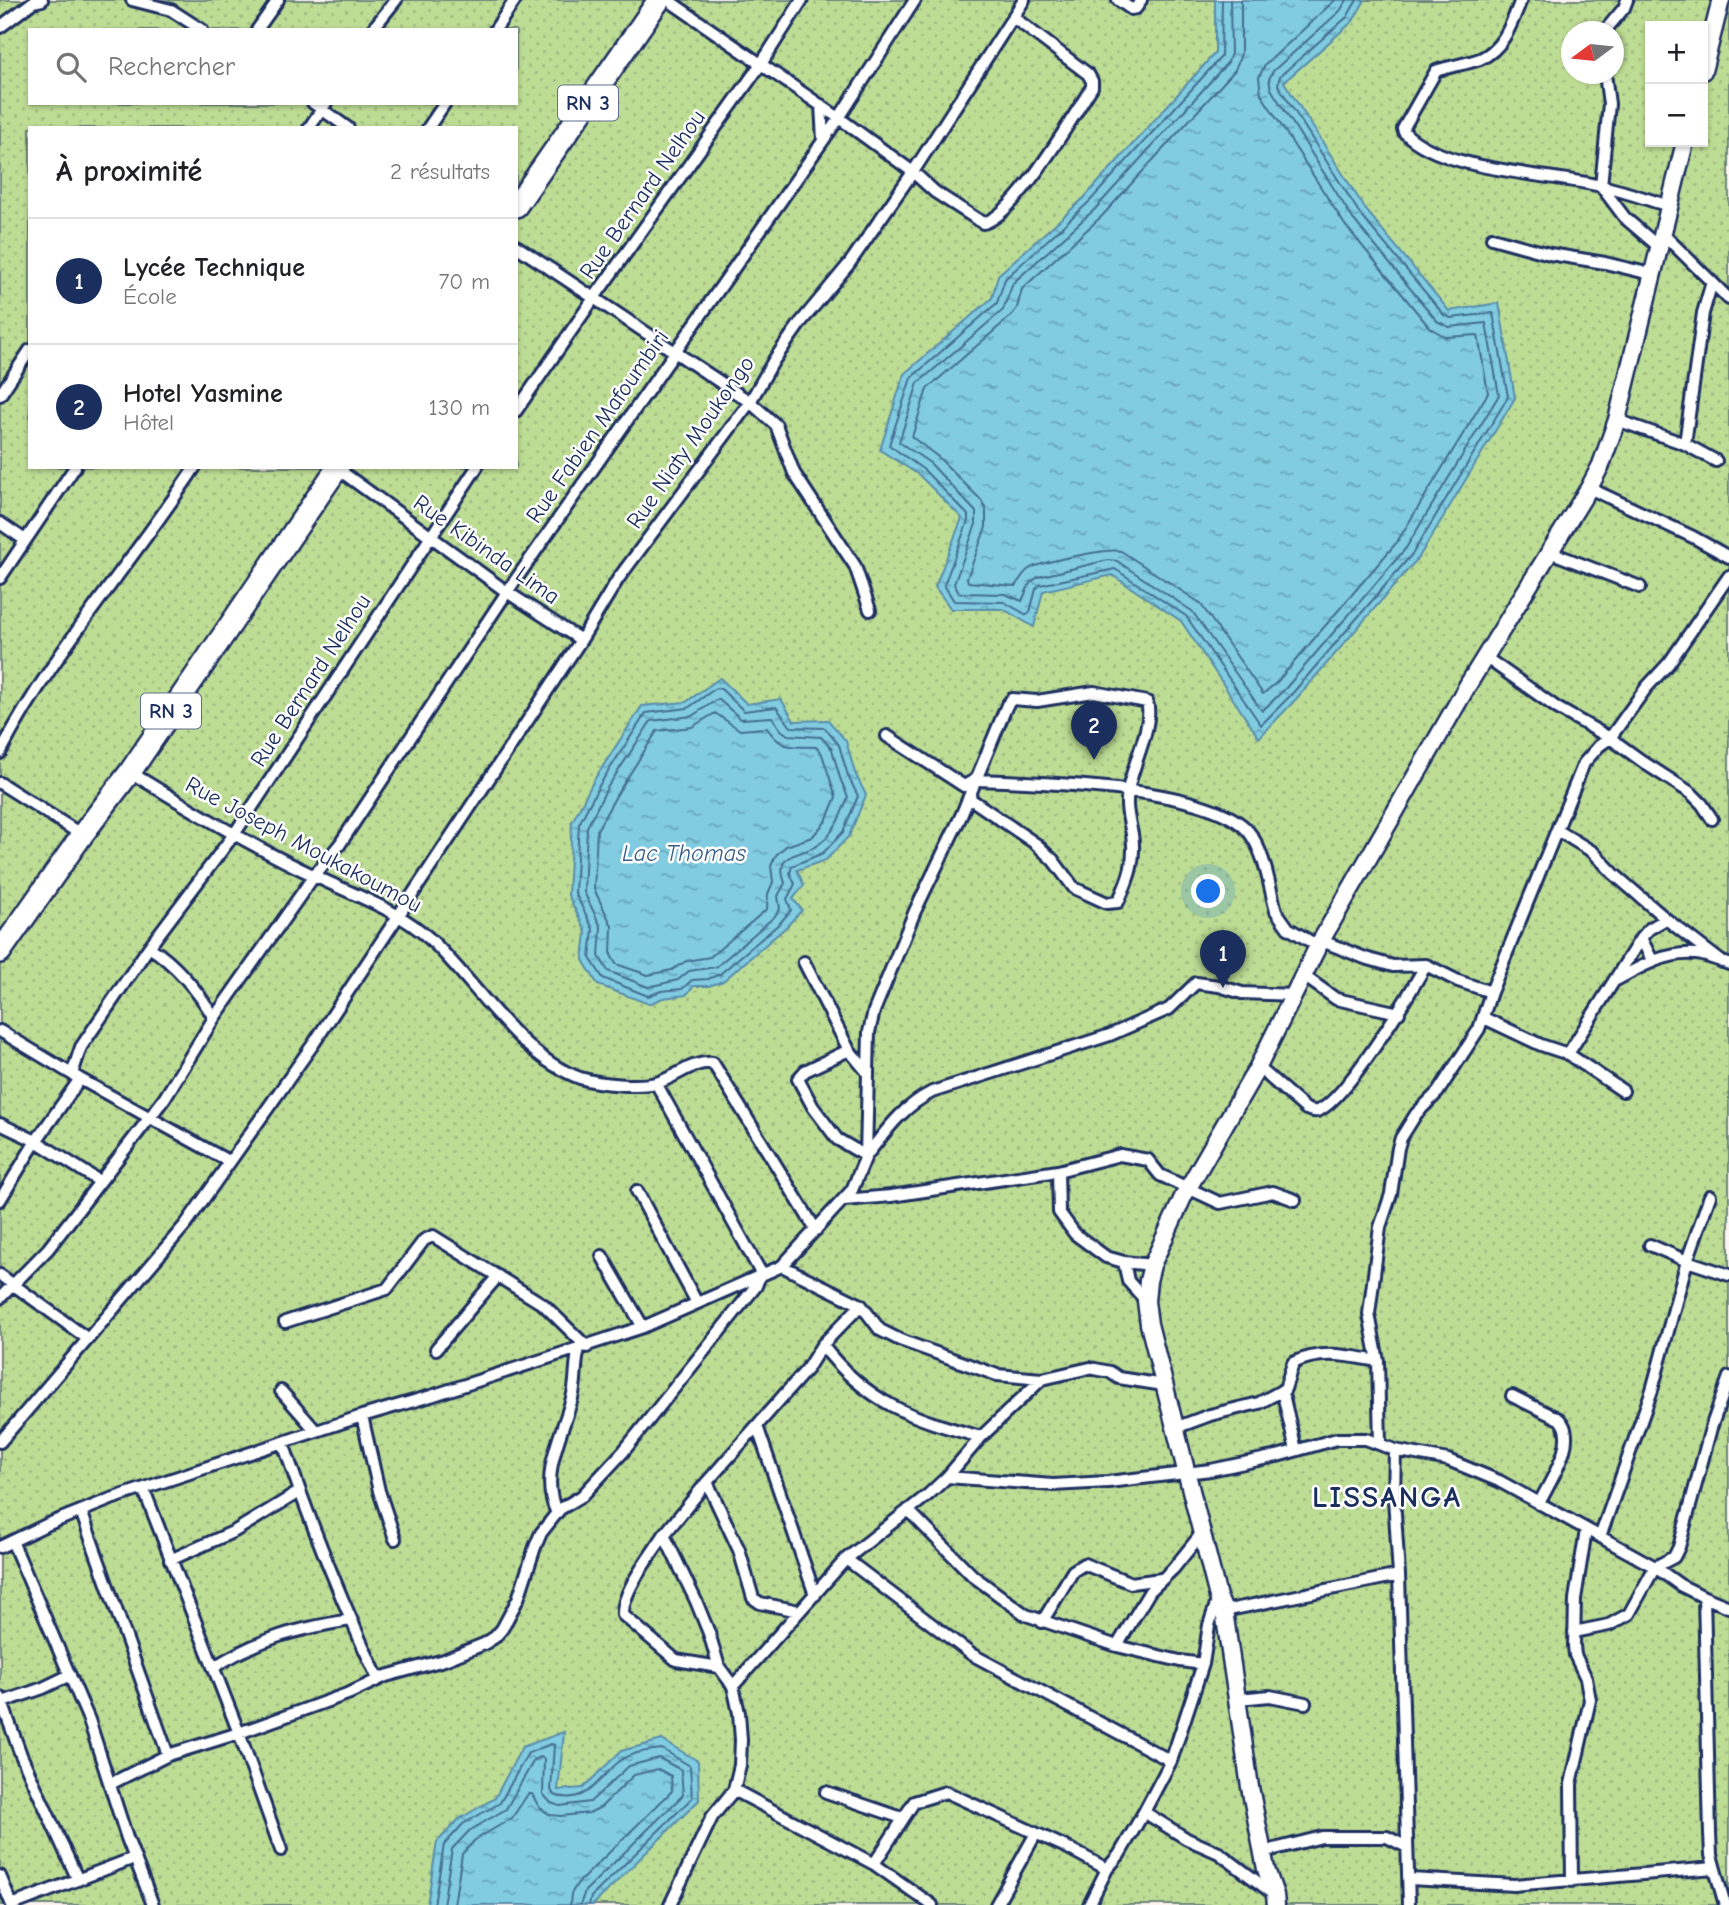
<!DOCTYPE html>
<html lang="fr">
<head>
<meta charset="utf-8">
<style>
  body { margin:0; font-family:"Comic Neue",sans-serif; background:#f2f2f2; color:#202124 }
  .controls { position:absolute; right:21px; top:21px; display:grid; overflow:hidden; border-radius:0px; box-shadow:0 2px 5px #0004 }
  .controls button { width:63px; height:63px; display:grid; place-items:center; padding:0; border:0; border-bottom:2px solid #e0e0e0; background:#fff; color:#202124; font:35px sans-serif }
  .compass { position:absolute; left:1561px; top:21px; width:63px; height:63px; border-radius:50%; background:#fff; box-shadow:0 2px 5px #0004; rotate:255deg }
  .you { position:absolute; left:1209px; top:892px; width:24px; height:24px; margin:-18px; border:5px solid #fff; border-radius:50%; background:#1a73e8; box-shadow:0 0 0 10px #1a73e833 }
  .badge { display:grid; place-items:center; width:46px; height:46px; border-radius:50%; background:#1b2f5e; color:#fff; font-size:23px; font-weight:700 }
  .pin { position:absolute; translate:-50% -58px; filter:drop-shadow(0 2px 4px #0008) }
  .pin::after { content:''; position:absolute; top:37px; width:24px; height:21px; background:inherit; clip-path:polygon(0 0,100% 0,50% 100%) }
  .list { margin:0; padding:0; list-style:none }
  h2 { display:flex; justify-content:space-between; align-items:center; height:91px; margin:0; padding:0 28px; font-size:30px }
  h2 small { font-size:23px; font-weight:400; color:#757577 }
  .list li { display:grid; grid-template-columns:46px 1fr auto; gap:21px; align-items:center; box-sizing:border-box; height:126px; padding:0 28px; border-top:2px solid #e0e0e0 }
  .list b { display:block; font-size:26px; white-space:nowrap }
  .list p { margin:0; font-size:23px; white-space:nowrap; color:#757577 }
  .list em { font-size:23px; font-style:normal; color:#757577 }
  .icon { flex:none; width:38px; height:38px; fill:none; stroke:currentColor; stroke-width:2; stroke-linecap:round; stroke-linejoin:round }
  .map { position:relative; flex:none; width:1729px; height:1905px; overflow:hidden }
  .search { position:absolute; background:#fff; box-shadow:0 2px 5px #0004; left:28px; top:28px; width:490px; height:77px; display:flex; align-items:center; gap:18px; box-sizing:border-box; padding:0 24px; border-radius:0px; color:#757577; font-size:26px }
  .panel { position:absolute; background:#fff; box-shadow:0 2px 5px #0004; left:28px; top:126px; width:490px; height:343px; border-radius:0px }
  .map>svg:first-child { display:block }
</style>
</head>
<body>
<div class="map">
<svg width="1729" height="1905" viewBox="0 0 1729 1905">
  <defs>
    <pattern id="grass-dots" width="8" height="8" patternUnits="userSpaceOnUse" patternTransform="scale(1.75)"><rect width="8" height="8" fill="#bddc94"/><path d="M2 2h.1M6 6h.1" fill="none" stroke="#a2bd82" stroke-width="1.8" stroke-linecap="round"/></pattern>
    <pattern id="water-ripples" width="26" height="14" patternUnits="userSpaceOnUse" patternTransform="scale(1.75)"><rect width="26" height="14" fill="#81cce1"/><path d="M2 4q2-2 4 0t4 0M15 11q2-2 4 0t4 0" fill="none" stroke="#69a6ba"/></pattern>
  </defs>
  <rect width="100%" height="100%" fill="#fef3ef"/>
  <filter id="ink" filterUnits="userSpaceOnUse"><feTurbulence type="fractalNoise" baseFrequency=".0143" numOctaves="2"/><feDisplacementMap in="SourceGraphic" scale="14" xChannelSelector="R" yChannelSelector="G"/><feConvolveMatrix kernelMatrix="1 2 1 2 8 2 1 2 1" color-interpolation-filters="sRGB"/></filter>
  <g filter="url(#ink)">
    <path fill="url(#grass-dots)" stroke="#6c8679" stroke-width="2" fill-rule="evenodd" d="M0,0H1729V1905H0ZM1650,26H1703V142H1650ZM30,30H516V103H30ZM1572,32H1614V74H1572ZM30,128H516V467H30Z"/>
    <path fill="url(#water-ripples)" stroke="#588dad" stroke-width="2" d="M1215,0H1365L1353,21L1284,82L1366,210L1449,311L1499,303L1515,398L1419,557L1296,699L1259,738L1181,621L1112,575L1043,591L1034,627L1003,609H951L935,587L962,518L919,475L880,450L904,374L992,298L998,275L1084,198L1215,53Z
      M720,678L747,704L781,699L794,721L828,720L846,741L855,773L866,795L849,836L826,860L797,870L804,885L793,899L802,910L785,928L723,981L709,986H694L686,995L663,998L649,1004L598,985L583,960L586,932L568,895L572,822L594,780L642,706L686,702Z
      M564,1732L558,1790L583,1788L621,1751L662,1740L698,1761L699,1800L593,1905H427L437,1842L459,1819L495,1798L522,1747Z"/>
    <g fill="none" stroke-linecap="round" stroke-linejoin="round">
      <path stroke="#446e92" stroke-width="2" d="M1222,0L1221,57L1089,202L1005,279L997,303L911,378L889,445L924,470L968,515V521L944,585L954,601L1004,602L1027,615L1030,612L1036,589L1040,585L1115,569L1186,616L1261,725L1291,695L1413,553L1508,397L1493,313L1451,318L1444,315L1360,214L1278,85L1280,76L1347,17L1357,0
        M1230,0L1231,53L1228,62L1095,209L1013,283L1003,310L918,383L899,442L930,463L976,512V524L954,584L959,593L1005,594L1022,601L1030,583L1038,577L1108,560L1117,561L1192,611L1262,711L1285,689L1406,548L1499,395L1486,323L1449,327L1437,321L1353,219L1271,89L1269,79L1273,71L1340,11L1347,0
        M1241,0V54L1235,70L1102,216L1022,289L1017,308L1010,317L927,389L912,437L938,457L981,500L986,509V527L967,578L968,582L1015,586C1020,580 1023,573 1029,569C1041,562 1107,548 1121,551L1200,603L1263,694L1277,682L1397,542L1488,393L1478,335L1446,337L1430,328L1345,225L1261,94L1259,77L1265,65L1335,0
        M716,688L721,689L744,711L776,707L791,727L825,728L839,745L848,776L858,796L843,832L823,853L792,866L790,873L795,884L787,899L791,910L780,923L720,974L708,979L692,980L682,989L661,991L648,996L603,978L590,958L593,929L575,893L579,824L600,784L646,713L688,708Z
        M718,699L741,719L772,717L781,730L788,735L821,737L832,749L840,778L848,797C841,815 835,832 819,844C802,858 773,849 785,883L778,896L780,909L774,917L716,967L689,971L678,980L648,987L608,971L599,956L601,927L584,892L587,827L607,788L651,721L692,716Z
        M715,713L740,730L767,728C783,751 792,746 816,747L822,754L836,797L826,821L812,837L786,846L776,855L771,866L773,882L768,894L767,909L710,957L686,961L672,970L648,975L616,964L611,955L612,926L594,889L597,830L617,794L657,731L692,727Z
        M434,1905L444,1845L463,1824L500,1803L528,1753L551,1744L554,1745L551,1790L554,1795C590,1807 600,1773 624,1758C633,1753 651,1750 662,1749L690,1766L692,1798L591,1897L589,1905
        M443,1905L452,1849L469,1831L506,1809L534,1760L541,1757L544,1759L543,1794L551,1803L560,1806L590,1802L629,1766L659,1758L681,1770L683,1795L585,1891L580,1905
        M454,1905L462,1854L475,1840L512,1818L528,1794H532L539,1807L550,1815L561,1816L589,1813L601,1807L634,1775L658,1769L671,1776L672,1791L577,1884L571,1894L570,1905"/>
      <g stroke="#1b2f5e" stroke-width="16">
        <path id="street" d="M132,0L171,10L202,30
          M668,0L839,118L913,172L935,192L983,223C1015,217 1073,116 1092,87V81L1088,74L1013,17
          M1118,0L1131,9L1136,8L1141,0
          M1521,0C1512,22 1504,49 1480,59C1466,64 1450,66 1436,71L1403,129L1404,132C1443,172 1547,173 1601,186C1624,191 1646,199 1669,206
          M0,27L33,2L42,0
          M257,30L278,0
          M372,30L396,0
          M495,30L515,0
          M1604,32L1624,8L1627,0
          M1605,74L1609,104L1601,186L1625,218L1659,247
          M313,103L348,128
          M821,105L823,140
          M309,128L326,103
          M428,128L445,103
          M1663,234L1729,299
          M1492,238L1550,254L1605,263L1651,274
          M516,246L750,402L776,425L794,473L855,566L870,610
          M0,395L30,350
          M516,411L594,298L761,64L802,0
          M1617,420L1685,444L1716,461
          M1685,444L1703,313L1712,282
          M335,467L507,592L581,640
          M1589,488L1693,537L1729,557
          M0,523L25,540
          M1550,552L1640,587
          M0,578L75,467
          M1485,657L1557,708L1610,738L1646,764L1691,793L1702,804L1712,819
          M887,736L964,786L975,780C1034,782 1210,786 1248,831C1265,851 1269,886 1276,911L1288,928L1318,946
          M0,753C54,650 131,564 195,467
          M130,772C190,809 251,846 315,876C355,896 396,908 430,939C477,983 518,1056 580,1078C599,1084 641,1088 659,1082C678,1076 692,1061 713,1063L816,1230
          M0,783L82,835
          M1557,830L1593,852L1614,874L1666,919L1722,962
          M1641,938L1653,962
          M1322,941L1365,958L1393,966L1426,965L1458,981L1491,992L1584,763L1599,746L1610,738L1646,688L1669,663L1729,576
          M149,947C175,963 199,992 214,1018
          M804,962L849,1050L868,1073L866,1156
          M1304,976L1336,999L1399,1013
          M1616,980C1640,967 1667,951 1696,954C1707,955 1719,961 1729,964
          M1484,1018L1541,1045L1568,1054L1623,1091
          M0,1031L80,1079L230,1162
          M1568,1054L1641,938L1649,929L1666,919
          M1258,1067L1306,1109C1310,1110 1312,1112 1317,1111C1344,1103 1410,993 1426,965
          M868,1073L869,1032L874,1011L915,911L961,816L1007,705L1012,699L1037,701L1094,692L1147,702C1154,725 1132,765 1128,791C1125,806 1129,820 1132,834C1136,860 1129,879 1118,902L1107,903L1074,888L1053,860L1036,844L969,798
          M72,1074L81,1047L149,947L235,833L477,467
          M0,1124L36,1141L99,1181
          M866,1156C887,1130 901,1108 932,1092L1110,1035L1169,1009L1196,983L1219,986L1242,993L1294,995
          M1058,1171L1059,1212L1075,1234L1106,1257L1124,1262L1152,1265
          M637,1191L697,1303
          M0,1200L36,1141L80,1079
          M844,1200L891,1196L1058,1171L1120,1155L1148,1160L1160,1175L1220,1203L1273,1192L1295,1200
          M1650,1245L1687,1261L1729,1275
          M602,1256L643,1327
          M1124,1262L1128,1281L1146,1301
          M782,1266L852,1190L866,1156L837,1139L813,1107L798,1079L805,1071L849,1050
          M0,1275L88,1339
          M0,1298L48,1249L164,1099L214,1018L314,876L340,844L507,592L839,118L915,0
          M285,1322L387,1289L424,1240L433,1236L544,1305L587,1347
          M822,1345C868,1404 911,1418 981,1437
          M436,1349L498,1276
          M1282,1390L1296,1450
          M281,1391L316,1431
          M1512,1396L1559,1419C1580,1439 1549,1482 1539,1504
          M362,1416L379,1491L395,1539
          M757,1426L815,1595
          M1175,1428L1210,1415L1259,1403L1285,1389L1293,1363C1322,1349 1348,1356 1378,1361
          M0,1442L186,1224L314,1043L581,640L618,579L750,402L774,360L801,322L849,264L913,172L1024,0
          M283,1443C310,1523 342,1602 378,1679
          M1380,1443L1378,1361L1369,1314L1380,1227L1391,1194L1398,1148L1401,1138L1416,1114L1438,1092L1479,1029L1491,992
          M1395,1450L1394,1498L1399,1575L1409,1905
          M947,1477L1053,1485L1108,1482L1211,1470L1277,1456L1337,1439H1366L1395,1450L1448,1460L1499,1481L1655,1567L1680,1585L1704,1597L1729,1607
          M707,1482L739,1550L753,1598L760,1603L799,1611
          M144,1490L239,1733L281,1850
          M560,1509L556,1511C539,1474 563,1433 572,1398C577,1382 574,1366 579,1349
          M908,1510L973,1576L1026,1615L1117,1646L1180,1661L1203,1664
          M81,1511L168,1755
          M664,1535C652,1554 621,1592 623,1615L676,1660L719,1667
          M1600,1537L1652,1390L1687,1261L1710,1196
          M12,1541L89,1720L127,1838L153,1905
          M0,1547L46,1525L111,1499L362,1416L431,1396L643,1327L782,1266L861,1305L880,1330L900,1340L997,1375L1042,1379L1090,1368L1110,1372L1119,1378L1164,1385
          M846,1559L971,1654L1171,1761
          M170,1560L235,1531L299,1492
          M1704,1597L1710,1833L1711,1855L1725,1905
          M1224,1611L1399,1575
          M1042,1622L1073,1571L1084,1564L1131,1583L1161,1579
          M1574,1632L1609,1625L1629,1614L1655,1567L1674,1557L1679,1547L1711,1428L1729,1377
          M1117,1646L1150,1591L1173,1569L1202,1533
          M214,1667C260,1638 297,1629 350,1620
          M733,1686L846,1559L929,1494L947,1477L981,1437L1042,1379
          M0,1697L21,1755L78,1880
          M1238,1699L1270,1696L1305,1703
          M0,1703L43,1688L70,1675
          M110,1784L168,1755L239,1733L350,1693L386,1676L444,1660L484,1644L495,1637L502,1629L518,1599L535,1547L541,1533L560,1509L582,1496L623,1452L756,1286L761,1273L656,1083
          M734,1790L874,1864L932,1905
          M826,1792L902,1818
          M1144,1812L1187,1839L1219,1853L1275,1895
          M1263,1852L1322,1837H1387L1407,1847
          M874,1864L914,1802L946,1792L1068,1848L1107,1869
          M0,1876L12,1905
          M1410,1879L1514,1885L1714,1868
          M1572,1881L1571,1784L1590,1700L1586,1678L1575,1655L1574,1646L1575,1599L1586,1530
          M12,1905L134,1858
          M670,1905L712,1817L734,1790L740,1765L741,1740L739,1713L733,1686L719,1667L709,1633L696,1601L664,1535L707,1482L807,1369L822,1345L861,1305
          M996,1905L1035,1835
          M1089,1905L1107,1869L1119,1855L1144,1812L1171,1761L1203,1664L1209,1625L1218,1598"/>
      </g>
      <g stroke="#1b2f5e" stroke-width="21">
        <path id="secondary" d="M1703,71L1721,0
          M1276,1905L1275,1895L1266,1869L1250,1787L1224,1611L1218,1597L1149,1324L1146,1301L1148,1281L1152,1265L1184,1195L1258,1067L1318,946L1469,683L1589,488L1601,465L1617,420L1685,142"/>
      </g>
      <g stroke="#1b2f5e" stroke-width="26">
        <path id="highway" d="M516,206L659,0
          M0,952L82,835L130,772L338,467"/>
      </g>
      <use href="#street" stroke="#fff" stroke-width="10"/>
      <use href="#secondary" stroke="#fff" stroke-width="16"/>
      <use href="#highway" stroke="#fff" stroke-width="21"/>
    </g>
  </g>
  <g text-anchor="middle" stroke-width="5" stroke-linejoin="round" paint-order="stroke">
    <g fill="#fff" stroke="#5f6d8e" stroke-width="2">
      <rect x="558" y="85.5" width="60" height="35" rx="5"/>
      <rect x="141" y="693.5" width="60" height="35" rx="5"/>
    </g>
    <g font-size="21" font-weight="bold" fill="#1b2f5e">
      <text x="588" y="110">RN 3</text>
      <text x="171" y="718">RN 3</text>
    </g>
    <g font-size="23" fill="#1b2f5e" stroke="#fff">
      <text transform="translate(642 194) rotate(-55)" y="8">Rue Bernard Nelhou</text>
      <text transform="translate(597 426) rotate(-55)" y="8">Rue Fabien Mafoumbiri</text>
      <text transform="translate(690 442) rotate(-55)" y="8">Rue Niaty Moukongo</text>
      <text transform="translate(487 549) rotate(35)" y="8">Rue Kibinda Lima</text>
      <text transform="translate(310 680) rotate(-57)" y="8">Rue Bernard Nelhou</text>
      <text transform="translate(304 844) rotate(28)" y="8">Rue Joseph Moukakoumou</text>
    </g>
    <g font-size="24" font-style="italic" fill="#3a5e85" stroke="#fff">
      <text x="684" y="861">Lac Thomas</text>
    </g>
    <g font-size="30" font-weight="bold" letter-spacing="2" fill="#1b2f5e" stroke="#fff">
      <text x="1387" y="1507">LISSANGA</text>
    </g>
  </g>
</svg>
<div class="controls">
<button>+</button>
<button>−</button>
</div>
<svg class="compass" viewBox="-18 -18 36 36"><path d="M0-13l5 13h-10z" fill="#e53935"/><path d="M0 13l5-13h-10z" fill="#757577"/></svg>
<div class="you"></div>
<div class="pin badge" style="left:1223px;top:988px">1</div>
<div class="pin badge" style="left:1094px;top:760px">2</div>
<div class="search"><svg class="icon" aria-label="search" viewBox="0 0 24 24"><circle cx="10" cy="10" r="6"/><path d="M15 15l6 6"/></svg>Rechercher</div>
<section class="panel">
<h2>À proximité<small>2 résultats</small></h2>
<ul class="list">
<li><span class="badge">1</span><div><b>Lycée Technique</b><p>École</p></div><em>70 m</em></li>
<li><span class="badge">2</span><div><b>Hotel Yasmine</b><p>Hôtel</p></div><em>130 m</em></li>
</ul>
</section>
</div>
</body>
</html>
